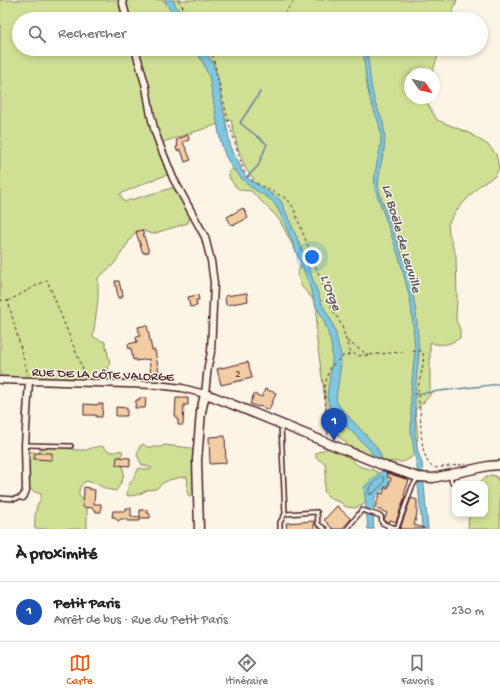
<!DOCTYPE html>
<html lang="fr">
<head>
<meta charset="utf-8">
<style>
  body { margin:0; font-family:"Gochi Hand",sans-serif; background:#f2f2f2; color:#222 }
  .controls { position:absolute; right:12px; bottom:12px; display:grid; overflow:hidden; border-radius:8px; box-shadow:0 2px 6px #0003 }
  .controls button { width:36px; height:36px; display:grid; place-items:center; padding:0; border:0; border-bottom:1px solid #e0e0e0; background:#fff; color:#222; font:20px sans-serif }
  .compass { position:absolute; left:404px; top:68px; width:36px; height:36px; border-radius:50%; background:#fff; box-shadow:0 2px 6px #0003; rotate:124deg }
  .you { position:absolute; left:312px; top:257px; width:14px; height:14px; margin:-10px; border:3px solid #fff; border-radius:50%; background:#1a73e8; box-shadow:0 0 0 6px #1a73e833 }
  .badge { display:grid; place-items:center; width:26px; height:26px; border-radius:50%; background:#ea580c; color:#fff; font-size:13px; font-weight:700 }
  .pin { position:absolute; translate:-50% -33px; filter:drop-shadow(0 1px 2px #0008) }
  .pin::after { content:''; position:absolute; top:21px; width:14px; height:12px; background:inherit; clip-path:polygon(0 0,100% 0,50% 100%) }
  .list { margin:0; padding:0; list-style:none }
  h2 { display:flex; justify-content:space-between; align-items:center; height:52px; margin:0; padding:0 16px; font-size:17px }
  h2 small { font-size:13px; font-weight:400; color:#767676 }
  .list li { display:grid; grid-template-columns:26px 1fr auto; gap:12px; align-items:center; box-sizing:border-box; height:60px; padding:0 16px; border-top:1px solid #e0e0e0 }
  .list b { display:block; font-size:15px; white-space:nowrap }
  .list p { margin:0; font-size:13px; white-space:nowrap; color:#767676 }
  .list em { font-size:13px; font-style:normal; color:#767676 }
  .icon { flex:none; width:22px; height:22px; fill:none; stroke:currentColor; stroke-width:2; stroke-linecap:round; stroke-linejoin:round }
  .map { position:relative; flex:none; width:500px; height:529px; overflow:hidden }
  .search { position:absolute; background:#fff; box-shadow:0 2px 6px #0003; left:12px; right:12px; top:12px; height:44px; display:flex; align-items:center; gap:10px; box-sizing:border-box; padding:0 14px; border-radius:22px; color:#767676; font-size:15px }
  .sheet { height:112px; background:#fff }
  nav { display:flex; justify-content:space-around; align-items:center; box-sizing:border-box; height:56px; border-top:1px solid #e0e0e0; background:#fff; font-size:11px; color:#767676 }
  nav a { display:grid; justify-items:center; gap:2px }
  nav .on { color:#ea580c }
  .map>svg:first-child { display:block }
</style>
</head>
<body>
<div class="map">
<svg width="500" height="529" viewBox="0 0 500 529">
  <rect width="100%" height="100%" fill="#fcf5e5"/>
  <filter id="ink" filterUnits="userSpaceOnUse"><feTurbulence type="fractalNoise" baseFrequency=".025" numOctaves="2"/><feDisplacementMap in="SourceGraphic" scale="8" xChannelSelector="R" yChannelSelector="G"/><feConvolveMatrix kernelMatrix="1 2 1 2 8 2 1 2 1" color-interpolation-filters="sRGB"/></filter>
  <g filter="url(#ink)">
    <path fill="#cfe094" stroke="#8c8060" d="M0,0H457L450,19H19V49H440L432,74H410V98H427L426,101L437,120L469,133L488,145L496,154L499,168L495,176L479,186L456,211L448,224L449,233L456,256L457,299L456,320L460,329V338C451,344 441,347 430,342V395L424,402L415,410L418,436L415,452L411,458L403,462L379,461L354,448L349,456C351,458 354,462 356,464C363,469 372,468 379,473L369,498L363,505L355,508L346,507L340,502L331,499L324,492L326,469L325,463L316,458V453L333,446L343,447L347,443L339,437L327,414L325,399L316,334L317,308L312,298L302,287L297,274L302,263L280,221L277,217L251,191L240,190L235,186L230,179L228,172L231,169C240,173 240,180 251,182L254,179L246,170L238,148L231,120L157,144L170,174L152,180L120,194L124,202L175,187L189,211V221L188,223L152,234L143,231H136L114,264L98,278V300L93,337L105,342L110,363L105,380L89,381L0,378Z
      M45,444L69,448L75,450H87L91,448L102,446C109,452 112,454 121,450L123,452L120,458C126,476 125,476 116,491L106,489L97,484L86,481C79,486 79,488 79,496L87,504V529H35C34,522 35,513 37,506C39,501 41,500 41,494L33,491L23,483L27,451L34,452L36,454L40,452C40,448 41,446 45,444Z
      M143,444L147,447H161L164,445L191,448L194,452V495L193,496H189C185,490 189,483 187,477H182L169,480L163,483L156,489L147,490L142,493L136,495L129,496L127,495L128,487L139,468L150,470L152,468L142,465L137,455L140,446Z
      M490,475L496,476L500,485V529H468L469,514H485V484H478L482,480Z"/>
    <path fill="#7ec7de" stroke="#698496" d="M164,0H173L176,6L186,19H176Z
      M195,49H204L213,63L217,75L230,144L232,152L238,161L242,171L247,178L278,198L281,201L300,245L322,304L332,322L336,335L341,355V364L336,399L339,406L376,446L381,456L384,467L379,463L369,449L335,415L329,406L327,395L332,363V353L331,343L327,330L323,318L316,307L309,284L289,234L279,211L274,203L270,199L252,188L242,179L231,166L225,155L220,139L209,76L202,61Z
      M363,49H367L371,85L375,103L383,122L385,137L384,151L380,168L378,186L382,201L405,263L412,289L416,312L419,351L415,394V433L418,452L422,463L428,529H422V527L418,484L419,479L411,433V393L415,348L412,314L410,299L399,257L375,189C372,171 382,153 381,134C380,121 372,108 369,95C365,80 365,64 363,49Z
      M382,469L386,472V471L389,485C386,486 378,493 376,496C373,501 373,523 374,529H368L364,487L378,474L381,472Z"/>
    <g fill="none" stroke-linecap="round" stroke-linejoin="round">
      <path stroke="#5f6273" stroke-width="1" d="M382,476L384,478V483L372,494H369V488L380,477Z"/>
      <path stroke="#698496" stroke-width="1.5" d="M246,178L258,166L267,144L240,123L260,92
        M414,394L500,384"/>
    </g>
    <path fill="#f2cca2" stroke="#4a1f2b" d="M188,135L189,140L183,142L191,160L185,162L181,150L177,151L176,147L178,146L176,140Z
      M243,208L248,218L234,225L233,224L231,225L227,217Z
      M142,230L149,252L143,253L136,232Z
      M115,281H119L121,290H122L123,296H122V298H118V297Z
      M247,293L248,301L226,305L225,296Z
      M198,295L199,300H196L197,306L190,307L188,297Z
      M147,325L152,350H155L159,373L151,374L149,359L136,361V359L133,360L131,348L129,349L128,344L137,342L136,337L140,336L138,327Z
      M248,362L252,378L221,385L217,369Z
      M265,389L276,393L269,410L259,406L258,407L250,404L254,394L262,397Z
      M139,398H146L145,408H135L136,400H139Z
      M176,398H188V405H184L183,425H178V420H177V417H175Z
      M84,404L97,405V404H103L102,417H96V415H84Z
      M116,407L127,408V416H116Z
      M225,436L226,463L210,464L209,437Z
      M35,453H52V460L34,459Z
      M117,457L130,458V466L116,465Z
      M387,473L409,480L404,495L405,496L396,522L390,520L389,523L385,521L384,519L387,513L375,508L380,493L383,494L385,487L388,488L391,478L388,477Z
      M84,487L89,488V489L95,490L94,504H101V512H96V510H93V508L83,507Z
      M411,498L417,500V514L414,525L424,528L423,529H400Z
      M337,506L351,519L342,529H333L324,520Z
      M126,508H131V516L140,517V510H147V513H149L150,515V518H140V521H127V519H121L118,521L115,517H112L113,511H126Z
      M314,521V529H287L286,523Z"/>
    <g fill="none" stroke-linecap="round" stroke-linejoin="round">
      <g stroke="#4a1f2b" stroke-width="6">
        <path id="lane" d="M281,426L285,514L317,512L318,524L325,529
          M25,445L71,446
          M450,476L452,483
          M0,498L14,499L23,497
          M389,526L397,528L412,487L417,479
          M280,529V522L285,514
          M347,529L362,510L381,516L382,523L389,526L388,529"/>
      </g>
      <g stroke="#4a1f2b" stroke-width="9">
        <path id="street" d="M122,0L127,19
          M0,380L157,385L182,388L205,394L208,366L211,352L214,283L211,261L205,237L173,178L161,148L155,132L151,116L146,87L135,49
          M23,497L25,493L26,490L25,445L29,381"/>
      </g>
      <g stroke="#4a1f2b" stroke-width="11">
        <path id="secondary" d="M199,529L197,460L201,412L205,394L214,397L387,467L418,477L433,478L488,466L500,465"/>
      </g>
      <path stroke="#4a1f2b" stroke-width="1" stroke-dasharray="3 3" stroke-linecap="butt" d="M178,0L191,19
        M280,18L295,0
        M211,49L228,120L244,172L254,182L285,198L289,201L293,207L331,306L342,326L349,350L357,356L412,351H422C427,360 418,380 418,391C418,397 419,404 420,410C421,424 420,461 434,468L466,464
        M0,300L8,301L28,375
        M8,301L47,280L86,377
        M347,341L368,355
        M328,435L324,388L330,367L343,356L352,354"/>
      <use href="#lane" stroke="#fcf5e5" stroke-width="3"/>
      <use href="#street" stroke="#fcf5e5" stroke-width="6"/>
      <use href="#secondary" stroke="#fcf5e5" stroke-width="8"/>
    </g>
  </g>
  <g text-anchor="middle" stroke-width="3" stroke-linejoin="round" paint-order="stroke">
    <g font-size="11" fill="#744a49">
      <text x="238" y="377">2</text>
    </g>
    <g font-size="13" fill="#4a1f2b" stroke="#fcf5e5">
      <text transform="translate(103 373) rotate(2)" y="5">RUE DE LA CÔTE VALORGE</text>
    </g>
    <g font-size="14" font-style="italic" fill="#5a5161" stroke="#fcf5e5">
      <text transform="translate(403 238) rotate(74)" y="5">La Boële de Leuville</text>
      <text transform="translate(332 292) rotate(69)" y="5">L'Orge</text>
    </g>
  </g>
</svg>
<div class="controls">
<button><svg class="icon" aria-label="layers" viewBox="0 0 24 24"><path d="M12 4l9 5-9 5-9-5zM3 14l9 5 9-5"/></svg></button>
</div>
<svg class="compass" viewBox="-18 -18 36 36"><path d="M0-13l5 13h-10z" fill="#e53935"/><path d="M0 13l5-13h-10z" fill="#767676"/></svg>
<div class="you"></div>
<div class="pin badge" style="left:334px;top:441px;background:#1a4fb4">1</div>
<div class="search"><svg class="icon" aria-label="search" viewBox="0 0 24 24"><circle cx="10" cy="10" r="6"/><path d="M15 15l6 6"/></svg>Rechercher</div>
</div>
<section class="sheet">
<h2>À proximité<small></small></h2>
<ul class="list">
<li><span class="badge" style="background:#1a4fb4">1</span><div><b>Petit Paris</b><p>Arrêt de bus · Rue du Petit Paris</p></div><em>230 m</em></li>
</ul>
</section>
<nav>
<a class="on"><svg class="icon" aria-label="map" viewBox="0 0 24 24"><path d="M3 6l6-2 6 2 6-2v14l-6 2-6-2-6 2zM9 4v14M15 6v14"/></svg>Carte</a>
<a><svg class="icon" aria-label="directions" viewBox="0 0 24 24"><path d="M12 3l9 9-9 9-9-9zM9 14v-3h6M13 9l2 2-2 2"/></svg>Itinéraire</a>
<a><svg class="icon" aria-label="saved" viewBox="0 0 24 24"><path d="M7 4h10v16l-5-4-5 4z"/></svg>Favoris</a>
</nav>
</body>
</html>
